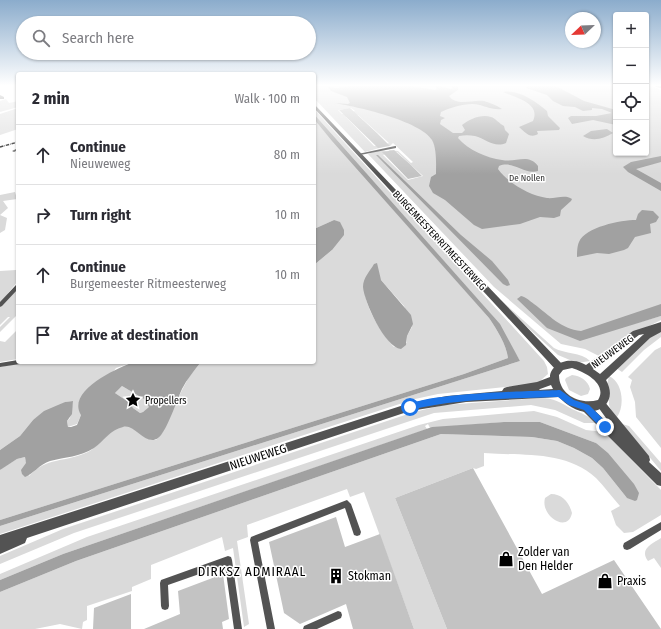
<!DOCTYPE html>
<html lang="en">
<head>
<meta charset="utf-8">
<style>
  body { margin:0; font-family:"Fira Sans Condensed",sans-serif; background:#f7f7f7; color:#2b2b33 }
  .controls { position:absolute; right:12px; top:12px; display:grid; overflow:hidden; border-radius:4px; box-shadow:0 1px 3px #0004 }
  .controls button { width:36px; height:36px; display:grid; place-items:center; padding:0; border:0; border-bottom:1px solid #e1e1e2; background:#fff; color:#2b2b33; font:20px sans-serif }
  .compass { position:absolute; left:565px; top:12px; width:36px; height:36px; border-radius:50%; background:#fff; box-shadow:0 1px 3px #0004; rotate:247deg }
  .stop { position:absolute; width:12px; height:12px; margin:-9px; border:3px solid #1a73e8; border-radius:50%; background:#fff }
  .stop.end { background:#1a73e8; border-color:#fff; box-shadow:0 1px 4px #0008 }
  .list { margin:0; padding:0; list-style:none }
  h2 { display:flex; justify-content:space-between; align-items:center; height:52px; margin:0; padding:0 16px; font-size:17px }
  h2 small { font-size:13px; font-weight:400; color:#7c7c81 }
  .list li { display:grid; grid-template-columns:26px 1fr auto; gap:12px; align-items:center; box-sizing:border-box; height:60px; padding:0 16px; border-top:1px solid #e1e1e2 }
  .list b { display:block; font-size:15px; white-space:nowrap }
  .list p { margin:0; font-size:13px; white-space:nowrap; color:#7c7c81 }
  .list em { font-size:13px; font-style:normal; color:#7c7c81 }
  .icon { flex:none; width:22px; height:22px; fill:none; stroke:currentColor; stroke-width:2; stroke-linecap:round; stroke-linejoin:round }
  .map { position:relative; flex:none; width:661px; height:629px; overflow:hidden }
  .search { position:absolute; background:#fff; box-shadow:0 1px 3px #0004; left:16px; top:16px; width:300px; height:44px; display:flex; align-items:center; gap:10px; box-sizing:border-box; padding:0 14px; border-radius:22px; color:#7c7c81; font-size:15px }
  .panel { position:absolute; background:#fff; box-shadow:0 1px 3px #0004; left:16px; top:72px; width:300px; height:292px; border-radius:4px }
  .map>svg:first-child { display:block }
</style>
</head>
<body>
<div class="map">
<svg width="661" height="629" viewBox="0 0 661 629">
  <rect width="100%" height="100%" fill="#fff"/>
  <path fill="#dadada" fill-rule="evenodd" d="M314,86H616V153H646V86H651L661,90V315L630,325L661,316V320L635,333L599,356L585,349L561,344L494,287L368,154C374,152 384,148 389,153L383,155L408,180L423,176L397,152L391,153L389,150L398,151L411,163L413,162L393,143L390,146H385L383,145L389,143L358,115H354L351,112L355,111L351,108L338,110L342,114L347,113L350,116L346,117L374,146L381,145L383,147L365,152L314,98Z
    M6,99L9,103L18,101V107L0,112V101Z
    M18,108V129L0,135V114Z
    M314,109L544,361L547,367L548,374L540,381L533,384L438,394L415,399L0,534V526L520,361L491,314L314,114Z
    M314,119L489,318C497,330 506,344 508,358L464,374L0,520V470L2,468L17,459L25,457L29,476C48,456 65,463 88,452C100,446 111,426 126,426C136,426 143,441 156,440L162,433L182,390L189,377L201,362H314V265L332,250L334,220L314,229ZM368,275L381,280L404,306L412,327L407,336V343L394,347C381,333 355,294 368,275Z
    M15,192L17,199L3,201L8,208L0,215L7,218L5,230L0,233V195Z
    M16,270L18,271V281L0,303V271Z
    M18,289V314L0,332V327L10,317H8L0,325V307Z
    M493,293L554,348C565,354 581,352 590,361L577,363L558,355L516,317Z
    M18,329V359L0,362V341L5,342Z
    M661,331V337L644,350L622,372L616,368L643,342Z
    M661,347V448L636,417L635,402L630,387L632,380L628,377L655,350Z
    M25,362H134L116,368L81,415L77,424L68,427L67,421L70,418L73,401L65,402L33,420L20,436L0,450V367Z
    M572,375C580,376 588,380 590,389L588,394L581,396L569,390L565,380L566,378Z
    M609,376C623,382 625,406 617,417L611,410L609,405V392L607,385Z
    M122,386L144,399L150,407L143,412L140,413L133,408L130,403L115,393Z
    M540,398C555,398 559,402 572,409C581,413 589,416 597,423H584L555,410L531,405L434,413L74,533L0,564V556L63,529L414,412L444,405Z
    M534,411L557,417L586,430L604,432L661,490V515L633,532L624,533L616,525L611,511L620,506C612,497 604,486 596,478C565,450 522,456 484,453V466L476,469L473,468L395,498L447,629H414L364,492L350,497L347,489L247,525L248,537L237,541L249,624L244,627L233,548L225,551L222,537L151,565V579L132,587V591L87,606V620L83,622L82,629L60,624L35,629H0V592L76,561L441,434L532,437L557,441L574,448L592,458L603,468L627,498L596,443L540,422H504L430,428L428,424L425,426L427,429L63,554L0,580V574L87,537L419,425L443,419Z
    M622,424L629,426L661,463V471Z
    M551,494C562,494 569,502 572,513C568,534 540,516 545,498Z
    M661,538V568L654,558L648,561C639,549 652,544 661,538Z"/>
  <path fill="#a1a1a1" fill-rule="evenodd" d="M327,86L336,88L349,86H411L435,90L437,88L433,86H441L450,89L453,88L451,86H458V90L449,96C457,107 473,99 484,101C490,103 496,105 502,109C493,110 487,107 480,105C468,102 452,107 441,112L440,116L445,118L441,120L440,124L453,133H462L465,130L462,125C470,119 481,114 491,117C495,118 500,124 504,126L505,130L509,134L506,143C494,148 486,139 475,136C470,135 464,135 459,136L458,138C468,150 487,158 502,160C516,163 528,153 538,166V171C524,175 513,160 499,166L498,169C508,183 530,196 547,198C555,199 565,194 572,199L571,201L561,210L560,216L554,218L540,217L520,224L482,229L474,225L445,200L433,193L429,186L431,177L436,174C436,164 437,149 432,140C421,121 355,106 334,103L348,104L350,103L347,97L331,91Z
    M528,86H556L584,101L616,110V125L593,120L572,124L568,118L571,116H596L612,113L602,109L592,108V110L583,111L575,107L563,106L553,101L547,95L526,88Z
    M503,92C519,89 536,102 547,111L548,116L560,128L559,130L537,131L538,134C530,139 525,132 519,127L533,121C541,103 516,98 503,92Z
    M314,114L500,324L520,361L0,526V520L464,374L508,358C506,344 497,330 489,318L332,141L314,119Z
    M607,129L613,133C603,139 593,142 583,136L591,131Z
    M376,155H378L461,235L492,261L508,280L510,285L507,286L503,284Z
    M661,156V162L636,169L661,183V191L628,172L623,167L631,162Z
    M642,210L653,211L659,217L656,222L650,224L651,233L635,237L628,248L624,250L609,254L597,253L577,257C577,254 577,246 579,242C585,227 621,220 636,220L638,214Z
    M334,220L340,222L344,230V235L332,250L314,265V229Z
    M377,263L381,280L411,315L413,324L407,336L406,345L401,349C385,348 364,301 363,287C363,278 370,271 374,264Z
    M521,296C526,297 530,301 534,304C549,315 561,329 581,331L661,304V316L580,341L547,328L517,299Z
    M134,362H201C194,371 187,379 182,389C177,400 166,433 158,438C146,447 134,423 123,427C110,430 104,441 94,448C80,457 65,457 50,461C40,464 32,475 25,477L22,474L21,470L26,463L25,457L17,459L0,470V450L20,436L33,420L44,411L65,402L73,401L72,414L67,421L68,427H71L77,425L81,415C66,391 117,368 134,362ZM122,386L144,399L149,407L143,412L140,413L133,408L130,403L115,393Z
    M504,422H540L596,443L608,453L634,484L639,493L637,500L635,501L627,498L603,468L592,458L574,448L557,441L532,437L441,434L76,561L0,592V580L63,554L432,427Z"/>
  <path fill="#c3c3c3" d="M350,108L377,133L390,146L378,148L339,110Z
    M394,150L411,165L422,176L408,179L382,152Z
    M473,468L542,594L614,560L661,629H447L395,498Z
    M336,517L345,547L380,534L414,629H353L346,604L300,624L284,613L269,542Z
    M223,574L229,619L222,622L223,629H144L180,614L178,591Z
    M131,594V629H93L94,608Z"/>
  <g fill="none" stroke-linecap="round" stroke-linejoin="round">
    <path fill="#535353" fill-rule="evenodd" d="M395,146H396V148L360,155L358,154Z
      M18,148V150L14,152L12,151Z
      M18,284V289L2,306L0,307V302L16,285Z
      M18,360V362H21L20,364L0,367V363Z
      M347,500L351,504L361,532L360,535L357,536L354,535L345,508L258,542L275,629H267L250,540L251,537Z
      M661,522V530L630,549L627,550L624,549L623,546L624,543Z
      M228,556L231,557L232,560L242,629H234L225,565L168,585L169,606L168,609L165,610L162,609L161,606L160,583L161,580Z
      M338,611L341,612L342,615L341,618L317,629H303L304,626Z"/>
    <path fill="#535353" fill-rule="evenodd" d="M0,95L4,97V99H0Z
      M314,104L562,364L563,367L562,370L559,371L556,370L314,108Z
      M601,400L604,401L649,456L650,460L649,462L661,473V486L657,485L583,411L581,408L583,405L586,404L589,405L614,429L598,407L596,404L598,401Z"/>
    <path fill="#535353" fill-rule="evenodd" d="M655,86H661V88L656,87Z
      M661,322V332L650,338L606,380C615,396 608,410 590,412C578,413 566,405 559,397L466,402L410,411L27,538L25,543L0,554V535L410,403L447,396L502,391L504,388L507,387L537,382L550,377C550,366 564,359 573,361C578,361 582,363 586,365L633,331ZM644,334L600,374L593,369L639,335ZM572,368C585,372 608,384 598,400C580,405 559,395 559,375L563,370ZM551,385L553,389L539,390L540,389Z"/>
    <path stroke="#000" stroke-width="1.5" stroke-dasharray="3.5 1 0.5 1" stroke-linecap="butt" d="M0,147L18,142"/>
  </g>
  <linearGradient id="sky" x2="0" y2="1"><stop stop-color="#8baccc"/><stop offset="0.49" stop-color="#fff"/><stop offset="1" stop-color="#fff" stop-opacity="0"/></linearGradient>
  <rect width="661" height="174" fill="url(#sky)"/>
  <path fill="#1a73e8" d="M560,390L574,400L589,405L608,424V429H602L584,410L569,405L558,397C509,399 459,398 410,410L407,407C414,393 539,391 560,390Z"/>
  <defs>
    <g id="sight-bare" transform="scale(1.2)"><path d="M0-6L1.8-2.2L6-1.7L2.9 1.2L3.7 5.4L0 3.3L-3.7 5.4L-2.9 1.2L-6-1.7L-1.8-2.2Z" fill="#000" stroke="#fff" stroke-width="2.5" paint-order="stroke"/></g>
    <g id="shop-bare" transform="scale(1.2)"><path d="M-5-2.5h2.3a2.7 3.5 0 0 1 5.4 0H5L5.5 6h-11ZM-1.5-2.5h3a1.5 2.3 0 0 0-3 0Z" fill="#000" stroke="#fff" stroke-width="2.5" paint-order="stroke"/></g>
    <g id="building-bare" transform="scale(1.2)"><path d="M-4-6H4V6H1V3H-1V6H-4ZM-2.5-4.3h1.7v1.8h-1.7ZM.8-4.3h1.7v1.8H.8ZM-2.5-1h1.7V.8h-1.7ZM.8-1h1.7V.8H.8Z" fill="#000" stroke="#fff" stroke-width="2.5" paint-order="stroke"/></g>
  </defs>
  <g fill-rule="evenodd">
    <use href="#sight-bare" x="133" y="400"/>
    <use href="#shop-bare" x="506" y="559"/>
    <use href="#building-bare" x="336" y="576"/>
    <use href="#shop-bare" x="605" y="581"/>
  </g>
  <g text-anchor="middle" stroke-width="3" stroke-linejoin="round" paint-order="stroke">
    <g font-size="9" fill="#313131" stroke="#fff">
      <text x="527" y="181">De Nollen</text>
    </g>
    <g font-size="10" fill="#000" stroke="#fff">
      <text transform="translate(440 240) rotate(47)" y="4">BURGEMEESTER RITMEESTERWEG</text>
      <text transform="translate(612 351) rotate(-36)" y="4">NIEUWEWEG</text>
    </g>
    <g font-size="10" fill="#000" stroke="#fff" text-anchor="start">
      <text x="145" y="404">Propellers</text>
    </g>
    <g font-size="12" fill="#000" stroke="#fff">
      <text transform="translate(258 457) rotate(-18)" y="4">NIEUWEWEG</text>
    </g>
    <g font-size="12" fill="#000" stroke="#fff" text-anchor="start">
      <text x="518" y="556">Zolder van<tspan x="518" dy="14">Den Helder</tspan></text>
      <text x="348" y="580">Stokman</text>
      <text x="617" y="585">Praxis</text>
    </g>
    <g font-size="13" letter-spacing="1" fill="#000" stroke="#fff">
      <text x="252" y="576">DIRKSZ ADMIRAAL</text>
    </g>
  </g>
</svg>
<div class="controls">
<button>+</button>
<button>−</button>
<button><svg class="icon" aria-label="locate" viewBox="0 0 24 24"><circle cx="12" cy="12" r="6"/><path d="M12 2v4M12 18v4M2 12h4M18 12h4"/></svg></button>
<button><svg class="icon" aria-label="layers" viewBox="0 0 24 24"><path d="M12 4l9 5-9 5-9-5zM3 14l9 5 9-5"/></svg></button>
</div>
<svg class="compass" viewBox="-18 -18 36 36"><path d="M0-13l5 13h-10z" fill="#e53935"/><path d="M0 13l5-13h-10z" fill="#7c7c81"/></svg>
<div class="stop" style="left:410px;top:407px"></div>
<div class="stop end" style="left:605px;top:427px"></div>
<div class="search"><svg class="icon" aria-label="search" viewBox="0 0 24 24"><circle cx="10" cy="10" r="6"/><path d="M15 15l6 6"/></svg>Search here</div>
<section class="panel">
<h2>2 min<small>Walk · 100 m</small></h2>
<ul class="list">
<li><svg class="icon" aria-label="ahead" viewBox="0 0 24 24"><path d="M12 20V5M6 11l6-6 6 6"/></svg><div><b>Continue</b><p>Nieuweweg</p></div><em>80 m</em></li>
<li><svg class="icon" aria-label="right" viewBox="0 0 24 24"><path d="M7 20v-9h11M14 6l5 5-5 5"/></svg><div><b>Turn right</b></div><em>10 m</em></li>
<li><svg class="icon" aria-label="ahead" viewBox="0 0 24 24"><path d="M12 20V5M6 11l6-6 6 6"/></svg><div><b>Continue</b><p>Burgemeester Ritmeesterweg</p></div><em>10 m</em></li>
<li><svg class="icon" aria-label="arrive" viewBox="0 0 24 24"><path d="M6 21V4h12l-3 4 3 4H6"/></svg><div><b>Arrive at destination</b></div></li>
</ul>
</section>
</div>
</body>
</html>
